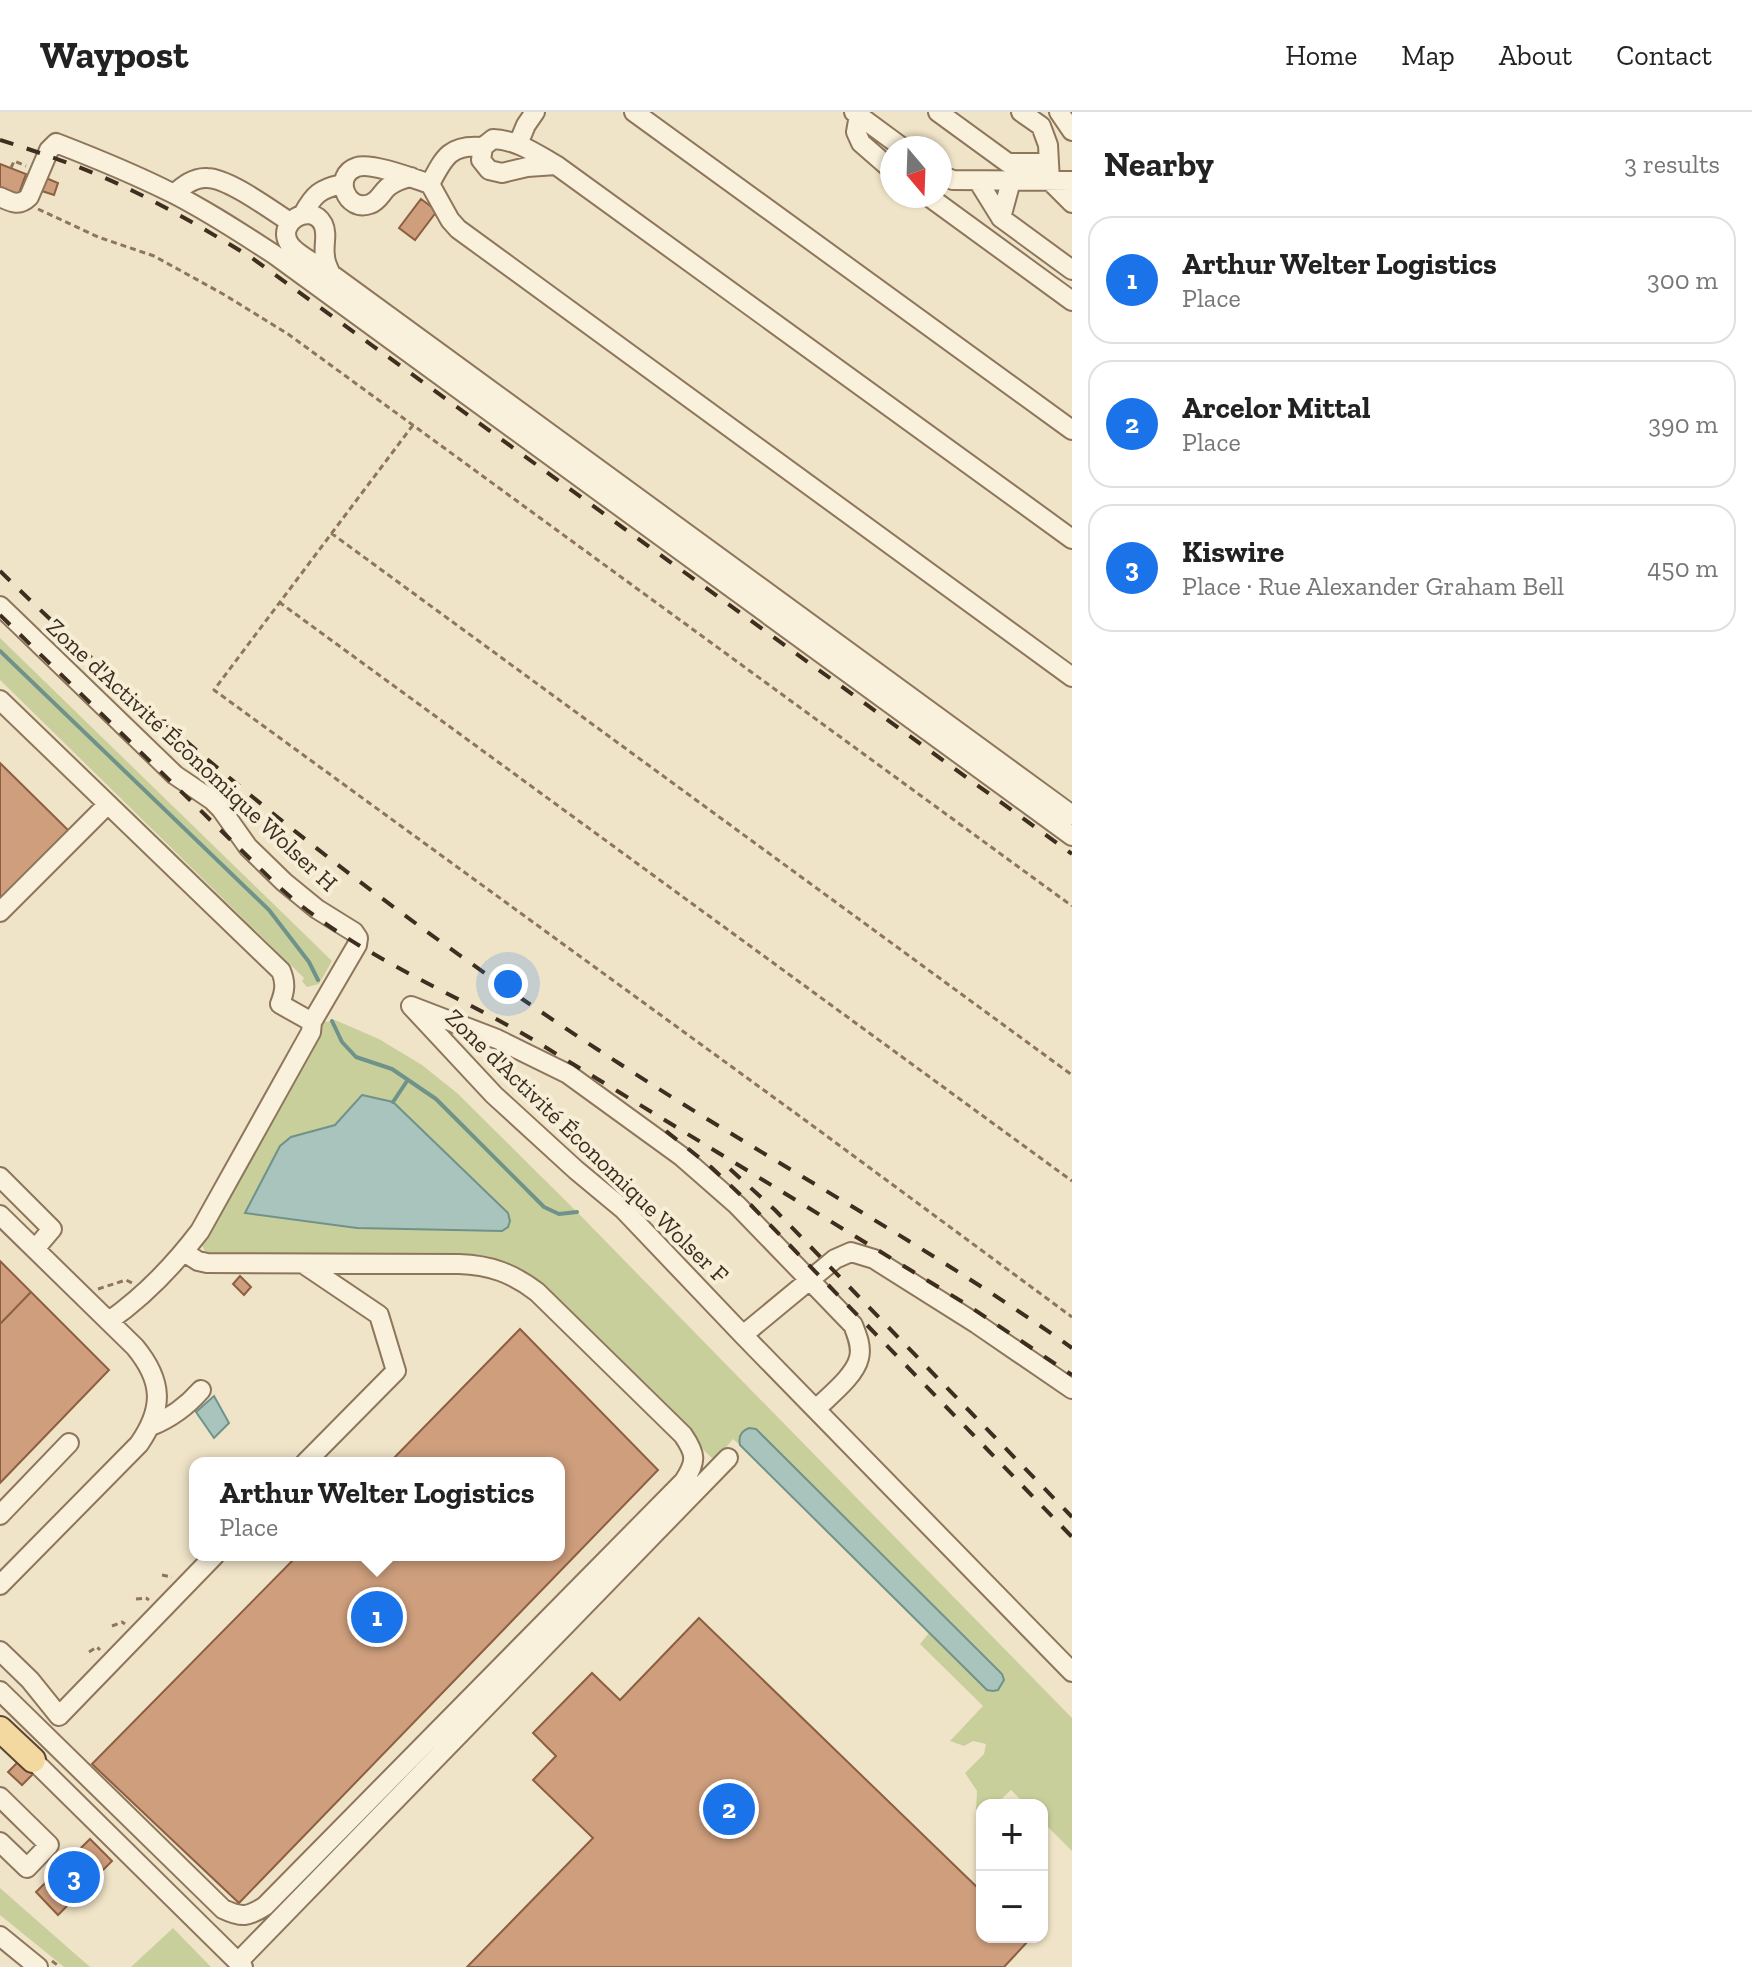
<!DOCTYPE html>
<html lang="en">
<head>
<meta charset="utf-8">
<style>
  body { margin:0; font-family:"Zilla Slab",serif; background:#f6f6f6; color:#222 }
  .controls { position:absolute; right:24px; bottom:24px; display:grid; overflow:hidden; border-radius:16px; box-shadow:0 2px 6px #0004 }
  .controls button { width:72px; height:72px; display:grid; place-items:center; padding:0; border:0; border-bottom:2px solid #e0e0e0; background:#fff; color:#222; font:40px sans-serif }
  .compass { position:absolute; left:880px; top:24px; width:72px; height:72px; border-radius:50%; background:#fff; box-shadow:0 2px 6px #0004; rotate:161deg }
  .you { position:absolute; left:508px; top:872px; width:28px; height:28px; margin:-20px; border:6px solid #fff; border-radius:50%; background:#1a73e8; box-shadow:0 0 0 12px #1a73e833 }
  .badge { display:grid; place-items:center; width:52px; height:52px; border-radius:50%; background:#1a73e8; color:#fff; font-size:26px; font-weight:700 }
  .pin { position:absolute; translate:-50% -50%; border:4px solid #fff; box-shadow:0 2px 8px #0006 }
  .popup { position:absolute; left:189px; top:1345px; width:376px; height:104px; box-sizing:border-box; display:grid; place-content:center; border-radius:16px; background:#fff; filter:drop-shadow(0 2px 6px #0005); font-size:26px; white-space:nowrap; color:#767676 }
  .popup b { font-size:30px; color:#222 }
  .popup::after { content:''; position:absolute; left:50%; top:100%; margin-left:-16px; border:16px solid transparent; border-top-color:#fff }
  .list { margin:0; padding:0; list-style:none }
  h2 { display:flex; justify-content:space-between; align-items:center; height:104px; margin:0; padding:0 32px; font-size:34px }
  h2 small { font-size:26px; font-weight:400; color:#767676 }
  .list li { display:grid; grid-template-columns:52px 1fr auto; gap:24px; align-items:center; box-sizing:border-box; height:128px; margin:0 16px 16px; padding:0 16px; border:2px solid #e0e0e0; border-radius:24px }
  .list b { display:block; font-size:30px; white-space:nowrap }
  .list p { margin:0; font-size:26px; white-space:nowrap; color:#767676 }
  .list em { font-size:26px; font-style:normal; color:#767676 }
  .map { position:relative; flex:none; width:1072px; height:1855px; overflow:hidden }
  header { display:flex; align-items:center; gap:48px; box-sizing:border-box; height:112px; padding:0 40px; background:#fff; border-bottom:2px solid #e0e0e0 }
  header strong { font-size:38px }
  nav { display:flex; gap:44px; margin-inline-start:auto; font-size:28px }
  main { display:flex }
  aside { flex:1; background:#fff }
  .map>svg:first-child { display:block }
</style>
</head>
<body>
<header>
<strong>Waypost</strong>
<nav><a>Home</a><a>Map</a><a>About</a><a>Contact</a></nav>
</header>
<main>
<div class="map">
<svg width="1072" height="1855" viewBox="0 0 1072 1855">
  <rect width="100%" height="100%" fill="#f0e4c8"/>
  <path fill="#c9cf9b" fill-rule="evenodd" d="M0,526L332,849L319,872L307,875L302,869L304,866L0,568Z
    M315,904L327,910L335,908L379,927L422,953L457,981L577,1100L1072,1606V1739L1042,1709V1693H1026L1011,1678L995,1693H982V1696L976,1697L977,1679L965,1661L984,1642L986,1632L973,1629L964,1634L950,1629L983,1594L920,1532L929,1521L987,1578L993,1579L998,1578L1004,1568L739,1327L740,1333L733,1327L715,1349L539,1176L523,1164L210,1144C201,1138 201,1129 200,1119ZM362,983L393,990L508,1101L510,1109L246,1101L280,1034L291,1025L335,1013Z
    M0,1776L90,1855H64L0,1803Z
    M173,1816L211,1855H131Z"/>
  <path fill="#a9c4bc" stroke="#6f938a" stroke-width="2" d="M362,983L393,990L508,1101L510,1109L508,1115L502,1119L357,1116L245,1101L280,1034L291,1025L335,1013Z
    M214,1284L229,1311L214,1326L196,1300Z
    M749,1316L756,1317L1002,1562L1004,1568L998,1578L993,1579L987,1578L740,1333C738,1324 741,1319 749,1316Z"/>
  <g fill="none" stroke-linecap="round" stroke-linejoin="round">
    <path stroke="#6f938a" stroke-width="4" d="M0,539L269,798L309,850L318,868
      M332,909L342,930L356,945L392,957L436,987L544,1095L559,1102L577,1100
      M393,990L407,969"/>
  </g>
  <path fill="#cf9f7d" stroke="#8d5f41" stroke-width="2" d="M0,52L26,62L18,84L0,77Z
    M46,66L58,71L54,83L42,79Z
    M421,87L437,99L415,128L399,116Z
    M0,651L69,719L0,788Z
    M0,1149L31,1180L0,1212Z
    M240,1164L251,1175L244,1183L233,1172Z
    M31,1180L109,1258L0,1371V1212Z
    M520,1217L658,1358L239,1791L92,1652L298,1443H559V1351H389Z
    M699,1506L982,1780V1825H1028L1030,1827L1004,1855H467L593,1726L533,1668L556,1644L533,1621L592,1561L620,1588Z
    M21,1647L35,1660L22,1673L8,1660Z
    M90,1727L112,1749L58,1803L36,1780Z"/>
  <g fill="none" stroke-linecap="round" stroke-linejoin="round">
    <g stroke="#8d765c" stroke-width="22">
      <path id="minor" d="M634,0L1072,318
        M854,0L903,36
        M938,0L1008,51H1049
        M1021,0L1041,14L1048,33L1050,69L1072,91
        M1059,0L1072,19
        M859,3L856,20L861,31L892,58
        M518,32L526,13L535,0
        M483,35C450,32 444,45 430,72L450,108L458,117L1072,565
        M556,53L527,55L502,61L489,58L481,48L483,35L493,27C517,28 535,41 556,53L1072,427
        M940,63L953,68L1072,69
        M411,65C402,67 395,69 388,75C381,81 379,89 370,92C346,101 332,63 357,55C371,50 415,67 430,72
        M978,69L1001,106
        M1011,69L1001,106L1072,158
        M174,82C183,74 194,65 207,66C228,66 271,98 290,110
        M928,84L1072,189
        M0,85C11,90 19,95 29,85L49,38L56,31C95,46 134,62 172,81C208,99 241,121 275,143L1072,724
        M303,102C314,82 320,77 342,72
        M331,162C328,156 325,150 325,144C323,134 328,122 323,112C311,89 274,111 290,133C297,143 320,154 331,162L1072,703
        M0,494L175,663L212,688L221,697L248,735L284,770L317,797L354,820L358,826L357,833L312,910L311,920L200,1119C175,1152 143,1185 109,1209
        M0,588L281,859C286,871 285,879 280,892L312,910
        M0,800L108,692
        M0,1065L52,1117L35,1137
        M0,1103L135,1235C163,1269 164,1296 139,1332L0,1473
        M305,1153L379,1203L396,1259L305,1351
        M743,1223L835,1147L851,1140L874,1147L977,1212L1072,1277
        M816,1297C829,1284 855,1264 859,1246C862,1235 857,1223 853,1213L737,1093L681,1044L568,962L497,927L411,894L494,983L576,1058L623,1097L743,1223L1072,1560
        M151,1314C171,1306 187,1294 201,1278
        M0,1403L69,1331
        M0,1539L30,1568L59,1604L215,1443
        M0,1579L223,1797C242,1806 248,1805 265,1794L684,1369C697,1349 696,1342 683,1323L537,1180C512,1161 490,1153 459,1152L207,1151L198,1149L184,1140
        M33,1648L243,1855
        M0,1685L49,1733L27,1756L0,1730
        M0,1824L38,1855
        M238,1850L728,1346"/>
    </g>
    <g stroke="#5b4430" stroke-width="28">
      <path id="major" d="M0,1617L33,1648"/>
    </g>
    <path stroke="#8d765c" stroke-width="3" stroke-dasharray="6 4" stroke-linecap="butt" d="M11,56L14,49L26,54
      M38,97L98,125L154,144L223,182L288,222L1072,794
      M413,313L214,578L809,1011L1072,1205
      M331,421L1072,963
      M279,490L1072,1069
      M98,1177L126,1168L132,1171
      M162,1463L172,1465
      M136,1487L146,1486L149,1488
      M112,1514L122,1510L125,1512
      M89,1540L97,1535L100,1538
      M52,1849L60,1855"/>
    <use href="#minor" stroke="#faf1dc" stroke-width="18"/>
    <use href="#major" stroke="#f3d9a0" stroke-width="24"/>
    <path stroke="#3d2e20" stroke-width="4" stroke-dasharray="14 14" stroke-linecap="butt" d="M0,28C45,42 91,58 133,79C174,99 213,122 252,146L1072,742
      M0,459C189,644 398,809 620,952C769,1049 927,1133 1072,1236
      M0,503L277,773C351,841 446,877 532,927L966,1192L1072,1263
      M666,1019L711,1055L746,1088L1072,1425
      M730,1057L775,1098L1072,1405"/>
  </g>
  <g text-anchor="middle" stroke-width="8" stroke-linejoin="round" paint-order="stroke">
    <g font-size="24" fill="#3d2e20" stroke="#f7eed8">
      <text transform="translate(192 643) rotate(43)" y="8">Zone d'Activité Économique Wolser H</text>
      <text transform="translate(587 1034) rotate(44)" y="8">Zone d'Activité Économique Wolser F</text>
    </g>
  </g>
</svg>
<div class="controls">
<button>+</button>
<button>−</button>
</div>
<svg class="compass" viewBox="-18 -18 36 36"><path d="M0-13l5 13h-10z" fill="#e53935"/><path d="M0 13l5-13h-10z" fill="#767676"/></svg>
<div class="you"></div>
<div class="pin badge" style="left:377px;top:1505px">1</div>
<div class="popup"><b>Arthur Welter Logistics</b>Place</div>
<div class="pin badge" style="left:729px;top:1697px">2</div>
<div class="pin badge" style="left:74px;top:1765px">3</div>
</div>
<aside>
<h2>Nearby<small>3 results</small></h2>
<ul class="list">
<li><span class="badge">1</span><div><b>Arthur Welter Logistics</b><p>Place</p></div><em>300 m</em></li>
<li><span class="badge">2</span><div><b>Arcelor Mittal</b><p>Place</p></div><em>390 m</em></li>
<li><span class="badge">3</span><div><b>Kiswire</b><p>Place · Rue Alexander Graham Bell</p></div><em>450 m</em></li>
</ul>
</aside>
</main>
</body>
</html>
